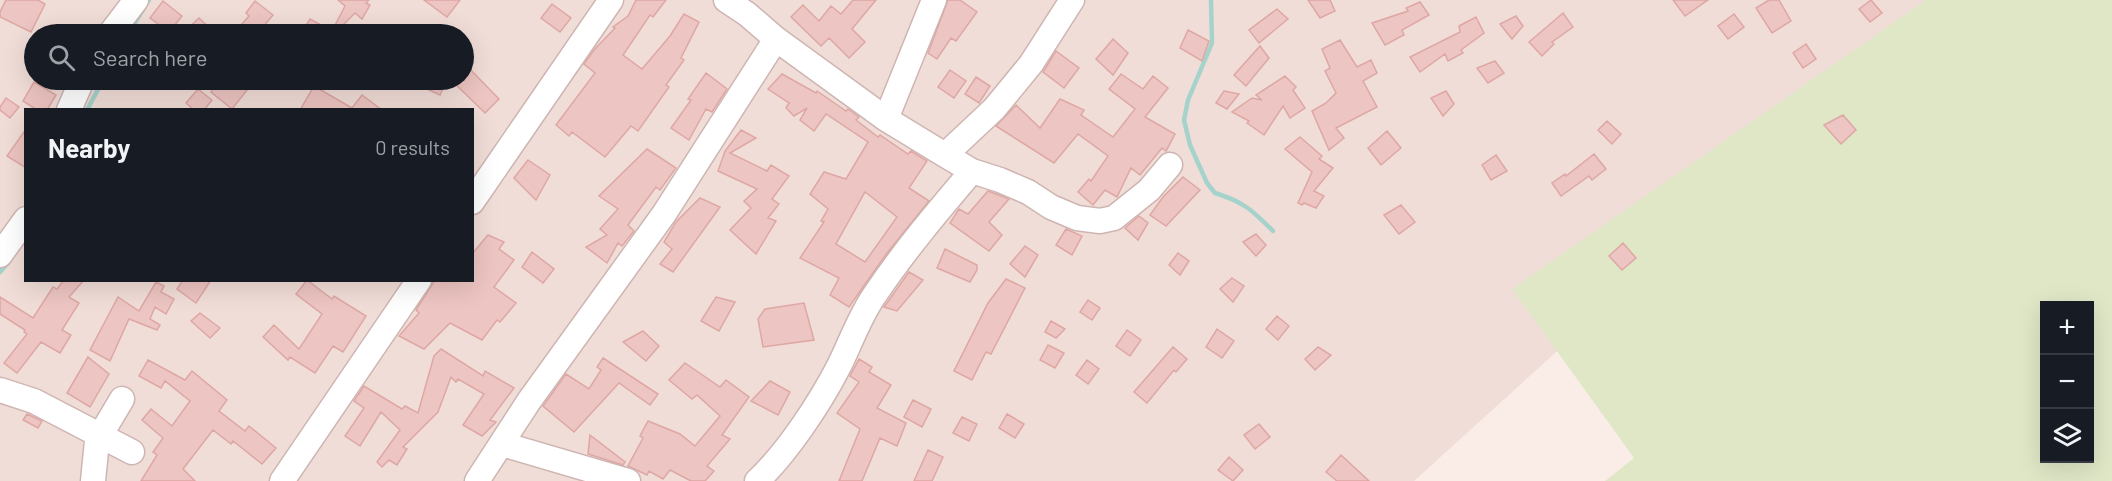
<!DOCTYPE html>
<html lang="en">
<head>
<meta charset="utf-8">
<style>
  body { margin:0; font-family:Barlow,sans-serif; background:#242831; color:#f1f3f6 }
  .controls { position:absolute; right:18px; bottom:18px; display:grid; overflow:hidden; border-radius:0px; box-shadow:0 6px 24px #0002 }
  .controls button { width:54px; height:54px; display:grid; place-items:center; padding:0; border:0; border-bottom:2px solid #363941; background:#171b24; color:#f1f3f6; font:30px sans-serif }
  .list { margin:0; padding:0; list-style:none }
  h2 { display:flex; justify-content:space-between; align-items:center; height:78px; margin:0; padding:0 24px; font-size:26px }
  h2 small { font-size:20px; font-weight:400; color:#9ea1a6 }
  .icon { flex:none; width:33px; height:33px; fill:none; stroke:currentColor; stroke-width:2; stroke-linecap:round; stroke-linejoin:round }
  .map { position:relative; flex:none; width:2112px; height:481px; overflow:hidden }
  .search { position:absolute; background:#171b24; box-shadow:0 6px 24px #0002; left:24px; top:24px; width:450px; height:66px; display:flex; align-items:center; gap:15px; box-sizing:border-box; padding:0 21px; border-radius:33px; color:#9ea1a6; font-size:22px }
  .panel { position:absolute; background:#171b24; box-shadow:0 6px 24px #0002; left:24px; top:108px; width:450px; height:174px; border-radius:0px }
  .map>svg:first-child { display:block }
</style>
</head>
<body>
<div class="map">
<svg width="2112" height="481" viewBox="0 0 2112 481">
  <rect width="100%" height="100%" fill="#faede8"/>
  <path fill="#f1ddd7" fill-rule="evenodd" d="M0,0H1945L1414,481H0ZM34,34H464V80H34ZM26,110H472V280H26Z"/>
  <path fill="#dfe7c7" fill-rule="evenodd" d="M1926,0H2112V481H1605L1634,458L1512,289ZM2044,306H2090V458H2044Z"/>
  <g fill="none" stroke-linecap="round" stroke-linejoin="round">
    <path stroke="#a5d3cb" stroke-width="4.5" d="M1211,0L1212,43L1188,100L1184,120L1190,145L1207,183L1215,193C1244,202 1252,210 1273,231
      M128,34L149,0
      M87,110L103,80
      M0,272L8,263"/>
  </g>
  <path fill="#edc5c2" stroke="#dea7a4" stroke-width="1.5" fill-rule="evenodd" d="M6,0H38L45,4L31,32L0,17V12Z
    M338,0H369L366,3L370,5L362,19L355,13L335,33L339,34H301L310,19L332,31L345,6Z
    M424,0H460L447,17Z
    M636,0H666L653,17L650,15L623,55L642,69L670,36L684,14L699,22L681,58L684,60L666,85L669,87L638,131L631,126L605,157L572,132L569,136L556,125L595,73L584,64L594,50L615,28L613,27L628,16Z
    M853,0H876L852,29L865,42L849,58L829,38L821,46L791,17L803,5L819,21L831,6L841,14Z
    M948,0H960L977,12L956,41L951,38L937,59L928,53Z
    M1308,0H1330L1335,11L1320,18Z
    M1673,0H1708L1685,16Z
    M1769,0H1779L1791,21L1772,33L1756,8Z
    M1871,0L1882,13L1870,22L1859,9Z
    M163,1L182,16L169,32L150,18Z
    M255,1L273,15L257,34H233L249,16L246,13Z
    M1420,2L1429,15L1402,30L1404,35L1385,45L1372,23L1408,11L1406,8Z
    M552,4L571,18L560,32L541,18Z
    M1277,9L1288,19L1259,43L1249,30Z
    M1563,13L1573,27L1552,42L1554,44L1542,56L1529,42Z
    M1734,14L1744,27L1728,39L1718,26Z
    M1516,16L1523,26L1512,39L1500,24Z
    M1476,17L1484,33L1461,50L1463,53L1448,61L1445,54L1420,72L1410,57L1460,32L1459,26Z
    M199,18L216,34H182Z
    M1188,30L1209,41L1202,61L1180,48Z
    M1113,39L1128,53L1113,75L1096,59Z
    M1340,40L1357,67L1371,60L1377,73L1363,81L1377,107L1336,128L1344,138L1329,150L1312,111L1326,103L1336,93L1325,71L1330,68L1322,49Z
    M1806,44L1816,59L1803,68L1793,53Z
    M1260,46L1269,58L1246,86L1234,75Z
    M1056,51L1079,68L1064,88L1043,72Z
    M1495,61L1504,73L1488,83L1477,68Z
    M464,63L499,99L485,113L451,80H464Z
    M950,70L966,81L954,98L938,87Z
    M706,73L727,89L712,112L706,109L689,140L671,128L691,100L688,99Z
    M782,74L816,93L817,91L846,111L848,109L859,117L856,120L878,137L880,135L908,154L911,151L927,161L909,188L929,201L887,253L849,307L830,295L839,278L800,258L824,222L821,221L828,209L810,194L824,172L846,179L868,142L826,114L814,131L800,120L807,108L794,116L786,108L789,103L768,89ZM865,192L897,217L865,262L836,244Z
    M1121,74L1143,89L1153,76L1168,88L1145,117L1175,134L1166,151L1162,148L1140,175L1131,168L1117,197L1105,190L1093,205L1078,192L1089,179L1091,181L1108,156L1078,134L1054,163L996,126L1016,105L1040,128L1060,99L1084,110L1081,115L1113,137L1135,109L1109,89Z
    M1285,76L1296,87L1293,90L1305,108L1290,118L1283,106L1264,135L1247,123L1249,121L1232,112L1252,98L1262,100L1256,95Z
    M976,77L990,86L979,103L965,94Z
    M220,80H255L232,109L211,92Z
    M407,80H447L440,95Z
    M34,82L56,95L47,110H37L23,101Z
    M314,86L352,108L362,95L382,110H300Z
    M198,89L212,100L204,110H194L186,103Z
    M1224,91L1239,94L1227,109L1216,103Z
    M1446,91L1454,104L1443,116L1431,98Z
    M6,98L19,107L10,118L0,110V107Z
    M1843,115L1856,130L1841,144L1824,125Z
    M1607,121L1621,134L1612,144L1598,130Z
    M26,129V168L7,156Z
    M741,130L756,138L730,153L767,171L771,165L789,176L772,199L779,204L768,218L776,221L756,254L730,230L751,208L744,201L757,189L718,171L725,151Z
    M1387,131L1401,148L1381,165L1368,148Z
    M1300,137L1322,156L1319,159L1333,168L1314,191L1324,196L1316,208L1304,203L1302,205L1298,203L1312,172L1285,149Z
    M647,149L676,168L660,190L656,187L628,225L634,231L622,246L618,243L607,263L586,247L607,235L600,229L618,209L599,196Z
    M1594,154L1606,169L1592,180L1589,176L1561,196L1552,183L1565,174L1566,176Z
    M1496,155L1507,171L1491,180L1482,165Z
    M528,160L550,175L536,200L514,178Z
    M1183,177L1200,190L1166,226L1150,215L1163,197Z
    M988,191L1009,199L989,222L1002,235L989,251L950,223L959,209L968,214Z
    M700,198L720,207L673,272L660,264L672,249L664,242L676,222Z
    M1401,205L1415,222L1399,234L1384,215Z
    M1139,216L1148,223L1138,240L1125,228Z
    M1066,229L1082,236L1072,255L1056,245Z
    M1256,234L1266,245L1256,256L1243,242Z
    M488,235L504,242L499,249L514,260L494,287L516,303L500,322L497,320L482,340L450,323L424,349L399,336L419,313L416,310L435,280H472V254Z
    M1623,243L1636,258L1622,270L1609,256Z
    M1025,246L1038,255L1025,277L1010,264Z
    M945,249L977,265V270L970,282L937,268Z
    M532,252L554,269L543,283L522,267Z
    M1178,253L1189,261L1180,275L1169,265Z
    M909,272L923,280L897,311L884,307Z
    M1232,278L1244,286L1233,302L1220,289Z
    M1006,279L1025,288L991,354L986,352L972,380L954,371L988,303Z
    M64,280H84L69,297L79,303L62,330L71,335L60,353L41,342L17,373L4,363L27,334L24,332L25,330L0,314V297L33,318L53,287L57,289Z
    M183,280H211L196,303L177,289Z
    M307,280L332,299L334,296L366,316L343,352L333,346L315,373L290,357L288,360L263,337L274,325L299,349L322,314L296,294Z
    M156,282L164,286L161,292L174,299L166,314L155,307L150,319L160,325L157,330L129,319L110,361L90,350L118,297L139,311Z
    M716,297L735,302L719,331L701,321Z
    M1088,300L1100,308L1092,320L1080,312Z
    M804,303L814,340L763,347L758,319L765,309Z
    M200,313L220,328L210,338L191,321Z
    M1277,316L1289,326L1278,340L1266,329Z
    M1051,321L1065,329L1056,338L1045,332Z
    M1217,329L1234,341L1222,358L1206,347Z
    M1127,330L1141,340L1130,356L1116,346Z
    M643,331L659,346L646,361L623,342Z
    M1048,345L1064,353L1055,368L1040,360Z
    M1173,347L1187,359L1176,372L1174,370L1147,403L1134,392Z
    M1318,347L1331,355L1315,370L1305,359Z
    M441,349L483,376L485,371L514,388L490,420L496,422L482,436L463,425L484,394L458,379L456,382L451,377L438,412L403,447L407,449L397,465L389,460L382,467L377,462L400,430L381,412L360,446L345,436L364,408L354,401L364,386L402,409L405,406L418,413L434,356Z
    M88,357L109,374L90,407L67,393Z
    M603,358L658,394L650,405L619,383L574,432L543,406L566,374L589,389L601,370L597,367Z
    M859,359L872,367L869,372L891,385L877,408L906,423L897,446L880,438L862,481H839L860,429L837,413L859,382L850,376Z
    M148,360L185,380L192,371L227,400L219,411L245,431L249,426L276,448L262,464L233,441L231,444L213,430L183,469L195,481H141L157,455L153,452L163,438L142,420L151,409L172,426L190,401L165,381L161,388L139,376Z
    M1087,360L1099,369L1088,384L1076,375Z
    M685,363L720,387L726,380L749,397L722,435L730,439L707,466L714,471L705,481H691L670,470L663,479L649,471L647,475L628,466L643,438L640,436L648,421L680,434L695,446L720,416L697,395L692,399L669,380Z
    M770,381L790,392L778,415L751,401Z
    M913,400L931,409L922,427L904,417Z
    M27,414L42,421L38,428L23,420Z
    M1007,414L1024,424L1015,438L999,428Z
    M962,417L977,424L969,441L953,433Z
    M1259,424L1270,437L1255,449L1244,435Z
    M590,435L625,462L623,465L588,454Z
    M928,450L943,457L932,481H914Z
    M1341,455L1369,481H1337L1326,472Z
    M1229,457L1243,470L1233,481L1218,470Z"/>
  <g fill="none" stroke-linecap="round" stroke-linejoin="round">
    <g stroke="#ceb5b2" stroke-width="27">
      <path id="minor" d="M726,0L747,14L776,39L886,119L945,155L972,171L1000,180L1028,192L1051,207L1077,218L1100,221L1114,218L1149,190L1170,165
        M110,34L136,0
        M69,110L82,80
        M886,119L934,0
        M945,155L994,109L1031,64L1072,0
        M472,202L611,0
        M0,255L26,219
        M0,390L34,401L132,452
        M502,444L628,481
        M93,481L97,441L122,399
        M282,481L419,280
        M477,481L529,401L664,214L776,39
        M757,481C787,453 820,403 839,366C851,342 860,315 876,293C905,250 938,211 972,171"/>
    </g>
    <use href="#minor" stroke="#fff" stroke-width="24"/>
  </g>
</svg>
<div class="controls">
<button>+</button>
<button>−</button>
<button><svg class="icon" aria-label="layers" viewBox="0 0 24 24"><path d="M12 4l9 5-9 5-9-5zM3 14l9 5 9-5"/></svg></button>
</div>
<div class="search"><svg class="icon" aria-label="search" viewBox="0 0 24 24"><circle cx="10" cy="10" r="6"/><path d="M15 15l6 6"/></svg>Search here</div>
<section class="panel">
<h2>Nearby<small>0 results</small></h2>
<ul class="list">
</ul>
</section>
</div>
</body>
</html>
